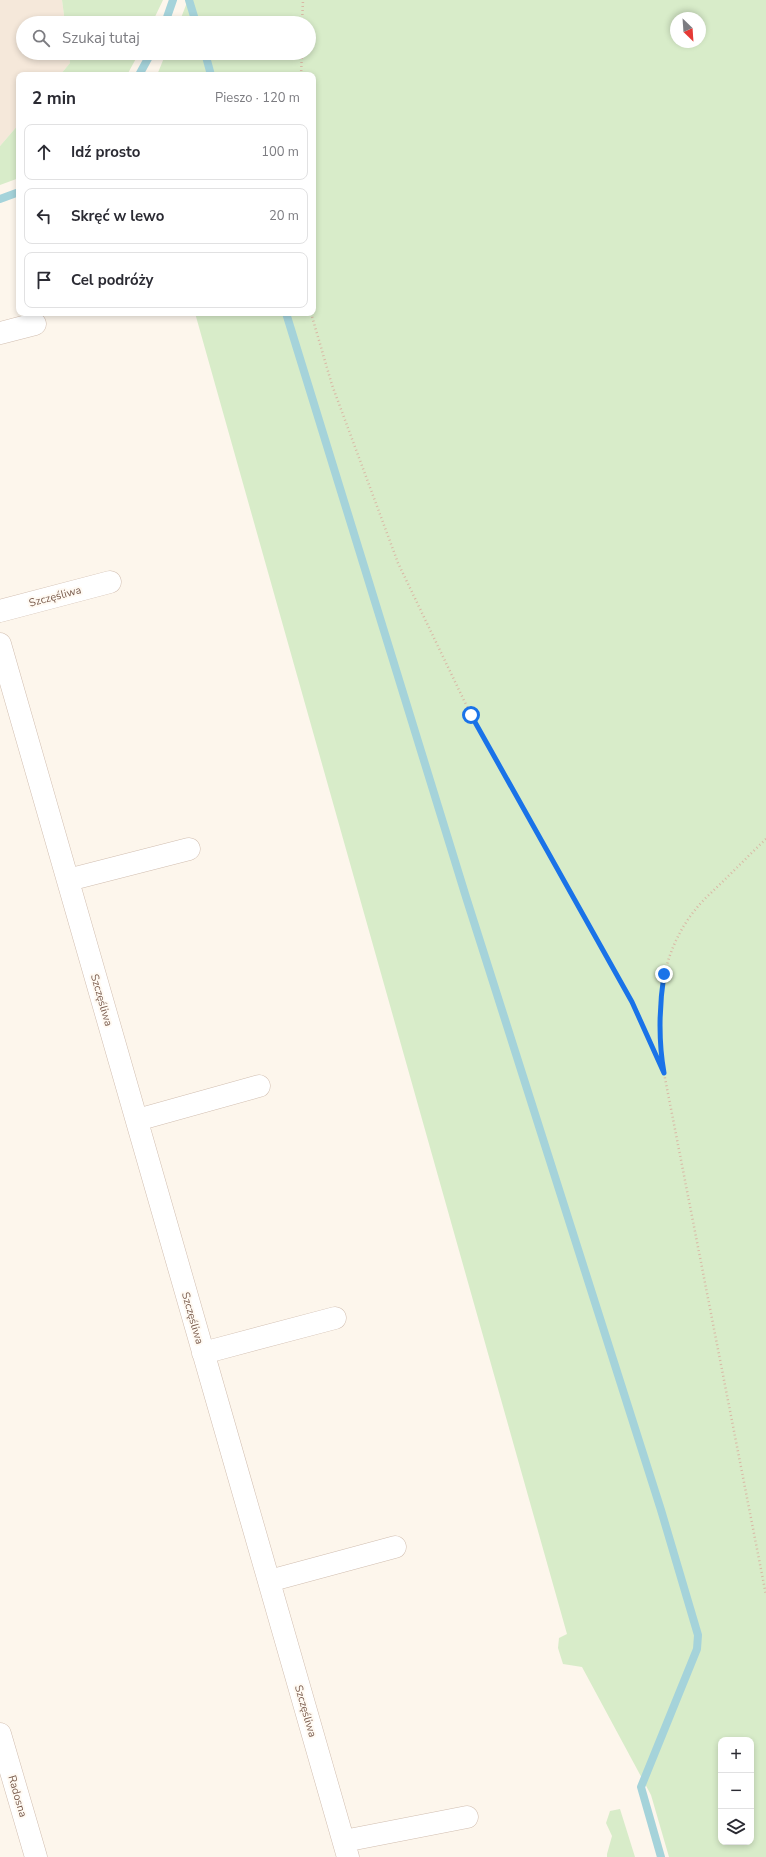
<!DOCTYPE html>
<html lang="pl">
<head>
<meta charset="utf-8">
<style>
  body { margin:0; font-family:"Nunito Sans",sans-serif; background:#f2f2f3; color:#2b2b33 }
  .controls { position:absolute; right:12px; bottom:12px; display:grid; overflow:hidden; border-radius:8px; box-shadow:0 2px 6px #0003 }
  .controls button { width:36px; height:36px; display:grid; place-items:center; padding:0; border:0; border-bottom:1px solid #e1e1e2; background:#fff; color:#2b2b33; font:20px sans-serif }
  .compass { position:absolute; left:670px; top:12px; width:36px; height:36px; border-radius:50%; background:#fff; box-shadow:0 2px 6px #0003; rotate:155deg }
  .stop { position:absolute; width:12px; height:12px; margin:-9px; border:3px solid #1a73e8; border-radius:50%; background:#fff }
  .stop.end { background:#1a73e8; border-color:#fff; box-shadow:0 1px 4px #0008 }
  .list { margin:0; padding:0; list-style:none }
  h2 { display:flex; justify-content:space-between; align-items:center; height:52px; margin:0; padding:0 16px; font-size:17px }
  h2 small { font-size:13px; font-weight:400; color:#7c7c81 }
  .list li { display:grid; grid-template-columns:26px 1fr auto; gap:12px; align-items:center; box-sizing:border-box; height:56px; margin:0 8px 8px; padding:0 8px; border:1px solid #e1e1e2; border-radius:8px }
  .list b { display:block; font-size:15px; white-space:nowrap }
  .list em { font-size:13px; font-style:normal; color:#7c7c81 }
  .icon { flex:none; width:22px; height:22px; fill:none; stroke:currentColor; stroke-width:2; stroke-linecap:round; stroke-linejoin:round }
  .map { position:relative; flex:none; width:766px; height:1857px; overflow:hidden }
  .search { position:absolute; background:#fff; box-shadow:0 2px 6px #0003; left:16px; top:16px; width:300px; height:44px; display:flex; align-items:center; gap:10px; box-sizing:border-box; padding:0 14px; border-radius:22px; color:#7c7c81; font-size:15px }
  .panel { position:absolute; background:#fff; box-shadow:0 2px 6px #0003; left:16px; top:72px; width:300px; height:244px; border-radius:8px }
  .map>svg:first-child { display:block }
</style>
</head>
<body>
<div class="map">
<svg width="766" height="1857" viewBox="0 0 766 1857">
  <rect width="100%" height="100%" fill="#fdf6ec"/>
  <path fill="#f5e8da" d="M0,0H62L65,23H23V53H69L70,63L60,75H19V124L0,146Z"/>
  <path fill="#d8ecc9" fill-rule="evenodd" d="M62,0H163L152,23H65Z
    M188,0H766V1857H669L651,1795L582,1667L563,1664L558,1648L559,1638L567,1634L195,313H313V75H157L166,53H309V23H179ZM676,18H700V42H676ZM721,1740H751V1842H721Z
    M69,53H139L127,75H60L70,63Z
    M19,124V178L0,185V146Z
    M620,1809L635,1857H607V1854L612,1836L606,1823L610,1811Z"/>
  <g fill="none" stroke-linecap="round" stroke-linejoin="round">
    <path stroke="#a5d3da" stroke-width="8" d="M189,0L196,23
      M165,23L173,0
      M205,53L211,75
      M139,75L151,53
      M0,199L19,192
      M286,313L466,897L661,1510L698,1635L697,1649L641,1787L661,1857"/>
    <g stroke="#d1beb0" stroke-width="23">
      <path id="minor" d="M0,333L35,324
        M0,611L110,582
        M0,644L348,1857
        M68,880L189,849
        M137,1120L259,1086
        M203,1353L335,1318
        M269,1581L395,1547
        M0,1734L36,1857
        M344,1841L467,1817"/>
    </g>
    <path stroke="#d9b8a5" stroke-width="2.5" stroke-dasharray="1 3" stroke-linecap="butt" d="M302,23L303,0
      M301,75L302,53
      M311,313L332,385L398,563L471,715L632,1002L664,1073
      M766,839C749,855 733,872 716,888C709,895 701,902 695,910C658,956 654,1017 664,1073L766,1595"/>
    <use href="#minor" stroke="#fff" stroke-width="22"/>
  </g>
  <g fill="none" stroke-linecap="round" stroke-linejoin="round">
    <path stroke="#1a73e8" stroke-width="5" d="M471,715L632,1002L664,1073C658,1039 659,1008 664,974"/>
  </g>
  <g text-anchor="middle" stroke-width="4" stroke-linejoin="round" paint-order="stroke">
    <g font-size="11" fill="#7a5c4d" stroke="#fffaf3">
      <text transform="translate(55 596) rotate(-15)" y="4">Szczęśliwa</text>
      <text transform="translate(102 1000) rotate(74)" y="4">Szczęśliwa</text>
      <text transform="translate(193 1318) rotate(74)" y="4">Szczęśliwa</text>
      <text transform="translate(306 1711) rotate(74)" y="4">Szczęśliwa</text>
      <text transform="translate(18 1796) rotate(74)" y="4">Radosna</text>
    </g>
  </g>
</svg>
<div class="controls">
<button>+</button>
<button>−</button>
<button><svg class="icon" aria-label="layers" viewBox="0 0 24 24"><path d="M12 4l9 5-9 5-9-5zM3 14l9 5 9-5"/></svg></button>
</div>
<svg class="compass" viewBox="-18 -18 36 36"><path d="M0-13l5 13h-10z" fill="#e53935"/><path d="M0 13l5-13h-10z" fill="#7c7c81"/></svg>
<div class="stop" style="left:471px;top:715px"></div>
<div class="stop end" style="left:664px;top:974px"></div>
<div class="search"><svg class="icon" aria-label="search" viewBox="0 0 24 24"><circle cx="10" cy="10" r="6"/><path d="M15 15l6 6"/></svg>Szukaj tutaj</div>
<section class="panel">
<h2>2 min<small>Pieszo · 120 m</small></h2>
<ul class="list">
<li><svg class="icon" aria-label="ahead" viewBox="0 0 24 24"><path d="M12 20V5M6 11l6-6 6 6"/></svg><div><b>Idź prosto</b></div><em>100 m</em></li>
<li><svg class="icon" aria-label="left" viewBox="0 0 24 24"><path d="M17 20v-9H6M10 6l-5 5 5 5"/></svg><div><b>Skręć w lewo</b></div><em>20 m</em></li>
<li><svg class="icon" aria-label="arrive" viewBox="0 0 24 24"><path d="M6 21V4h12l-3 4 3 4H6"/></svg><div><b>Cel podróży</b></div></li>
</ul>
</section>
</div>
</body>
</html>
